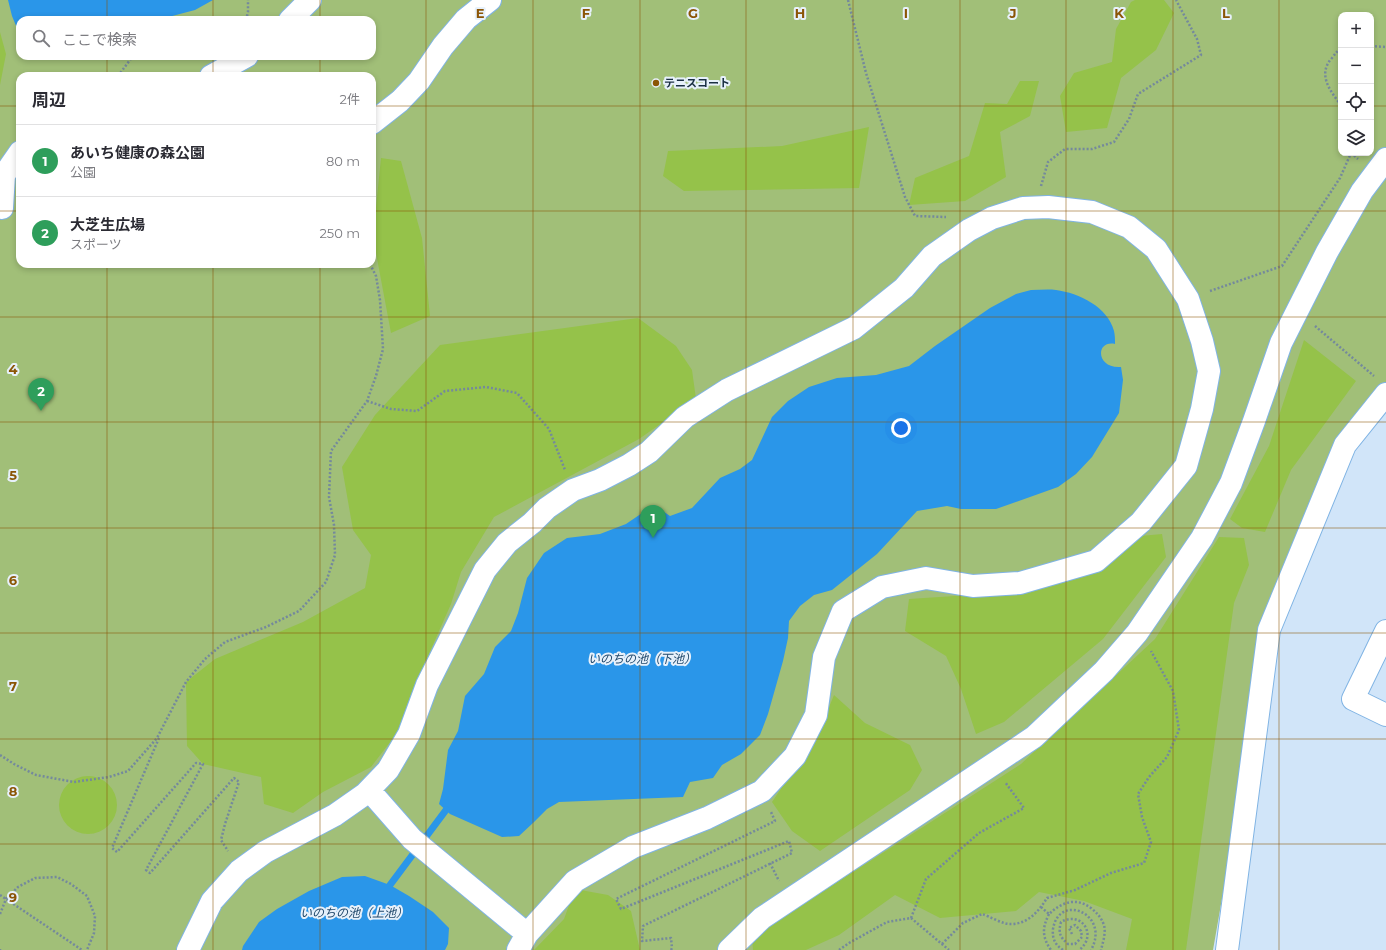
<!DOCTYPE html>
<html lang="ja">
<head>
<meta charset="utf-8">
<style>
  body { margin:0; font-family:Montserrat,"Noto Sans JP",sans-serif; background:#f2f2f3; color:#2b2b33 }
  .controls { position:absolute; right:12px; top:12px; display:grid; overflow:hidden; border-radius:8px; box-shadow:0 2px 6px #0003 }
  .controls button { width:36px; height:36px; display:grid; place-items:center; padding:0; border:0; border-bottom:1px solid #e1e1e2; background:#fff; color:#2b2b33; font:20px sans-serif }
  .you { position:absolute; left:901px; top:428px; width:14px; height:14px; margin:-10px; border:3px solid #fff; border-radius:50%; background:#1a73e8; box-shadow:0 0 0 6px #1a73e833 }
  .badge { display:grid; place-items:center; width:26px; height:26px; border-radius:50%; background:#8b5506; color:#fff; font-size:13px; font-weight:700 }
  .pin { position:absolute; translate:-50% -33px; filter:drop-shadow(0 1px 2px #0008) }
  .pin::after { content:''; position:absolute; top:21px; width:14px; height:12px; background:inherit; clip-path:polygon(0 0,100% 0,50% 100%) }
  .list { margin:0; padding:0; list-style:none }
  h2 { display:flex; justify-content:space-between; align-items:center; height:52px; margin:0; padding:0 16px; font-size:17px }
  h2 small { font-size:13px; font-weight:400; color:#7c7c81 }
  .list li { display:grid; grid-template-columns:26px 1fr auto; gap:12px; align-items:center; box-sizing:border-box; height:72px; padding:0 16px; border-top:1px solid #e1e1e2 }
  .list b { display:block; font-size:15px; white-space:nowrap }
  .list p { margin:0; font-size:13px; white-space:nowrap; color:#7c7c81 }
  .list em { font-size:13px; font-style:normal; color:#7c7c81 }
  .icon { flex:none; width:22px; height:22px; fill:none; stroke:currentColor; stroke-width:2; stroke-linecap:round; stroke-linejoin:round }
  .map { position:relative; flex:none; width:1386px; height:950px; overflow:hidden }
  .search { position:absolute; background:#fff; box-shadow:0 2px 6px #0003; left:16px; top:16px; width:360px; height:44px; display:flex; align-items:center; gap:10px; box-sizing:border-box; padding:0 14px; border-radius:12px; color:#7c7c81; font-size:15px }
  .panel { position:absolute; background:#fff; box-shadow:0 2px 6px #0003; left:16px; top:72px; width:360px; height:196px; border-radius:12px }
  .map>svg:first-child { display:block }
</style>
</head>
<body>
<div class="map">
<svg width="1386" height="950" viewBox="0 0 1386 950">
  <rect width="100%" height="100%" fill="#d1e5f9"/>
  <path fill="#a1bf78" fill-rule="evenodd" d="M0,0H1386V388L1345,445L1269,630L1213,950H0ZM1341,15H1371V153H1341ZM20,20H372V56H20ZM20,76H372V264H20Z"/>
  <path fill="#95c24a" d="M1135,0H1164L1174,13L1156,50L1121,78L1107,128L1066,132L1060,96L1074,73L1112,62L1116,29L1131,2Z
    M0,32L6,54L0,85Z
    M1020,81H1039L1030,116L1000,132L1006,177L965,201L909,205L915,178L969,156L985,103L1007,104Z
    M869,127L859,188L684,191L663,176L668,151L782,146Z
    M381,158L401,161L422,238L430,316L391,333L373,237Z
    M638,318L676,346L692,370L696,399L639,439L494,517L461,572L451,604L412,692L397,733L371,767L323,792L293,813L264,804L261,777L203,764L187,746L186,682L215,659L303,622L365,588L371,555L353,530L342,467L375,415L440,345Z
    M1304,340L1356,381L1291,470L1265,532L1242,528L1230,519L1269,446Z
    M1162,534L1166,557L1103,639L1004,722L976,734L961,689L946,656L905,631L909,599L1015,592L1140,536Z
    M1219,537L1244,538L1249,565L1234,603L1186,950H1126L1132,919L1084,901L1039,892L1016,911L940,918L895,895L839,935L806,950H753L752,937L1021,764L1155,639Z
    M834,695L865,723L910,745L922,770L910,790L820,851L792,831L772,802L818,734Z
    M59 805a29 29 0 1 1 58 0a29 29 0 1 1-58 0Z
    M575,889L608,895L631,911L640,950H534L564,919Z"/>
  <path fill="#2a96e9" d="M8,0H213L195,10L157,20H20L19,33L12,16Z
    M1031,290C1039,290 1048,289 1056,290C1079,293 1108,307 1114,331C1115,335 1115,340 1115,344C1095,340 1096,369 1121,367L1123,380L1119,413L1092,457L1076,474L1058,487L996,509H961L947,506L917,511L877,554L832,590L814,595L800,606L789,621L788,638L783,661L768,714L760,735L741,754L722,765L713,778L690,782L683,797L559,802L547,809L533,823L519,836L502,837L450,814L439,804L443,789L448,750L458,731L465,696L484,674L495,647L511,631L518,613L527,578L544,553L567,538L600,534L626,524L654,505L670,516L692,508L720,478L740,469L752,460L772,417L788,401L809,387L837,378L876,375L909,366L935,346L990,308L1016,294Z
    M365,876L390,885L409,896L433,912L449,928L448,944L445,950H242L243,946L259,922L277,909L309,891L342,877Z"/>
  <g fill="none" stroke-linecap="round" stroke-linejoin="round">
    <path stroke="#2a96e9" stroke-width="7" d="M390,885L446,810"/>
    <g stroke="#80b4e4" stroke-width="24">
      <path id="minor" d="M290,20L310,0
        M211,76L247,56
        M372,123L400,101L419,81L443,46L466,19L490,0
        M2,208L4,175L20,152
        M1386,631L1353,699L1386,715
        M369,790L412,839L527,934
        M188,950L212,901L239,871L265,852L335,815L365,794L388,770L409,734L427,685L485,570L507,543L532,523L547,508L573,490L600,480L629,465L649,452L685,417L727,390L854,328L904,288L932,256L969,230L992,218L1023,208L1048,207L1092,212L1129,227L1156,249L1188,299L1202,341L1209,371L1202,409L1186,466L1141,522L1096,561L1020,583L973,586L926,578L882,587L843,611L824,657L816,715L795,756L762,791L707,818L633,847L575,881L527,934L518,950
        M729,950L762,918L1034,737L1104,671L1137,633L1202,538L1231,483L1254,421L1281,343L1327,252L1362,191L1386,159
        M1227,950L1269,630L1345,445L1386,394"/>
    </g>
    <path stroke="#74899c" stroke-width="2.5" stroke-dasharray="2 2" stroke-linecap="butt" d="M848,0L866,73L905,197L915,216L946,217
      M246,20L248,12V0
      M1371,46L1386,47
      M1341,49C1337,51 1335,54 1332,58C1317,74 1330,91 1341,105
      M118,76L133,56
      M1351,153L1358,159
      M1041,186L1048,162L1065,149H1092L1114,142L1129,119L1138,94L1201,55L1197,39L1176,0
      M1210,291L1282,266L1340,178L1351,153
      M1315,326L1374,376
      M367,401L391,409L417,411L445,391L486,387L517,393L549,429L565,470
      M159,738L112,848L117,852L196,763L203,764L146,870L150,873L234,778L239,782L225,824L221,840L228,851
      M0,755L14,764L36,775L74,782L109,777L128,771L157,738L186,682L205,659L225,642L266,627L299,611L326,582L335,555L334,525L329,497L331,451L367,401L376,376L383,349L380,300L376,276L370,264
      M770,863L779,881
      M0,895L82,950
      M1041,907L1049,914C1062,902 1076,897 1091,908C1097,913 1101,917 1104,925C1106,933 1103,942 1101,950
      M0,914L6,899L18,887L35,878L57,877L71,884L87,896L95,916L94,933L87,950
      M1049,914C1042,928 1042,937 1051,950
      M911,918L926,879L979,833L1024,808L1005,782
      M1072,934L1069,928L1075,925L1081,931L1082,937L1075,944H1068C1060,937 1058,933 1061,922C1082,910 1098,936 1079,950
      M942,944L963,923L982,914C989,916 1004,925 1011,924C1028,924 1039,911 1047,898L1075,890L1111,873L1144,863L1151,842L1142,817L1138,794L1149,777L1167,757L1179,730L1173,691L1151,651
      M0,949V950
      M671,950L672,948L671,938L642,941L643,926L792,853L789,841L621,909L616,899L775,821L771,812
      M839,950L849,943L887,922L911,918L949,950
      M1063,950C1055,945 1052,938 1053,929C1059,892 1111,914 1091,950"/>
    <use href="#minor" stroke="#fff" stroke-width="22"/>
  </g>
  <path fill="none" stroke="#8b5506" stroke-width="1" stroke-opacity="0.55" d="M107,0V20M213,0V20M320,0V20M426,0V950M533,0V950M640,0V950M746,0V950M853,0V950M960,0V950M1066,0V950M1173,0V950M1279,0V950M107,56V76M213,56V76M320,56V76M0,106H20M372,106H1341M1371,106H1386M0,211H20M372,211H1386M107,264V950M213,264V950M320,264V950M0,317H1386M0,422H1386M0,528H1386M0,633H1386M0,739H1386M0,844H1386"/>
  <circle fill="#8b5506" stroke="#e7f1fb" stroke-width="1.5" cx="656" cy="83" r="4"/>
  <g text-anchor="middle" stroke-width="4" stroke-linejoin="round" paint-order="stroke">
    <g font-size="11" font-weight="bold" fill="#1a2f42" stroke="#e7f1fb" text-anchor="start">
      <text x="664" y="87">テニスコート</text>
    </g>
    <g font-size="12" font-style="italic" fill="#21496c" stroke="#e7f1fb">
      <text x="642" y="663">いのちの池（下池）</text>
      <text x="354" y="917">いのちの池（上池）</text>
    </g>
  </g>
  <g font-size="13" text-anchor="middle" font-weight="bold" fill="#8b5506" stroke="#e7f1fb" stroke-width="4" stroke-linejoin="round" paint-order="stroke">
    <text x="480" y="18">E</text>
    <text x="586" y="18">F</text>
    <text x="693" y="18">G</text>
    <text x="800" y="18">H</text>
    <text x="906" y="18">I</text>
    <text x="1013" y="18">J</text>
    <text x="1119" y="18">K</text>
    <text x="1226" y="18">L</text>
    <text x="13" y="374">4</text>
    <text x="13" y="480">5</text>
    <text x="13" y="585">6</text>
    <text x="13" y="691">7</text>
    <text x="13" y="796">8</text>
    <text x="13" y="902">9</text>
  </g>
</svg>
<div class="controls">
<button>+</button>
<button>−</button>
<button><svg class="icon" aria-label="locate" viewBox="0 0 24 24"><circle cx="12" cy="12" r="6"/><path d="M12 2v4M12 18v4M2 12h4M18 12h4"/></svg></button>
<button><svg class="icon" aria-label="layers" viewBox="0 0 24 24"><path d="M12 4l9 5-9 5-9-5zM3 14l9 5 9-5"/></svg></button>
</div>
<div class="you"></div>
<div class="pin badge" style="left:653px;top:538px;background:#2e9e5b">1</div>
<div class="pin badge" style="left:41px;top:411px;background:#2e9e5b">2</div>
<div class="search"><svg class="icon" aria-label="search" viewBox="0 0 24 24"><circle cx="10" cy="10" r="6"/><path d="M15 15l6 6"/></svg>ここで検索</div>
<section class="panel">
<h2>周辺<small>2件</small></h2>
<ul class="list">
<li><span class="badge" style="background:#2e9e5b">1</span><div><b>あいち健康の森公園</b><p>公園</p></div><em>80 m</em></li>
<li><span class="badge" style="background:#2e9e5b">2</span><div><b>大芝生広場</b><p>スポーツ</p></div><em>250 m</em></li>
</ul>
</section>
</div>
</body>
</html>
